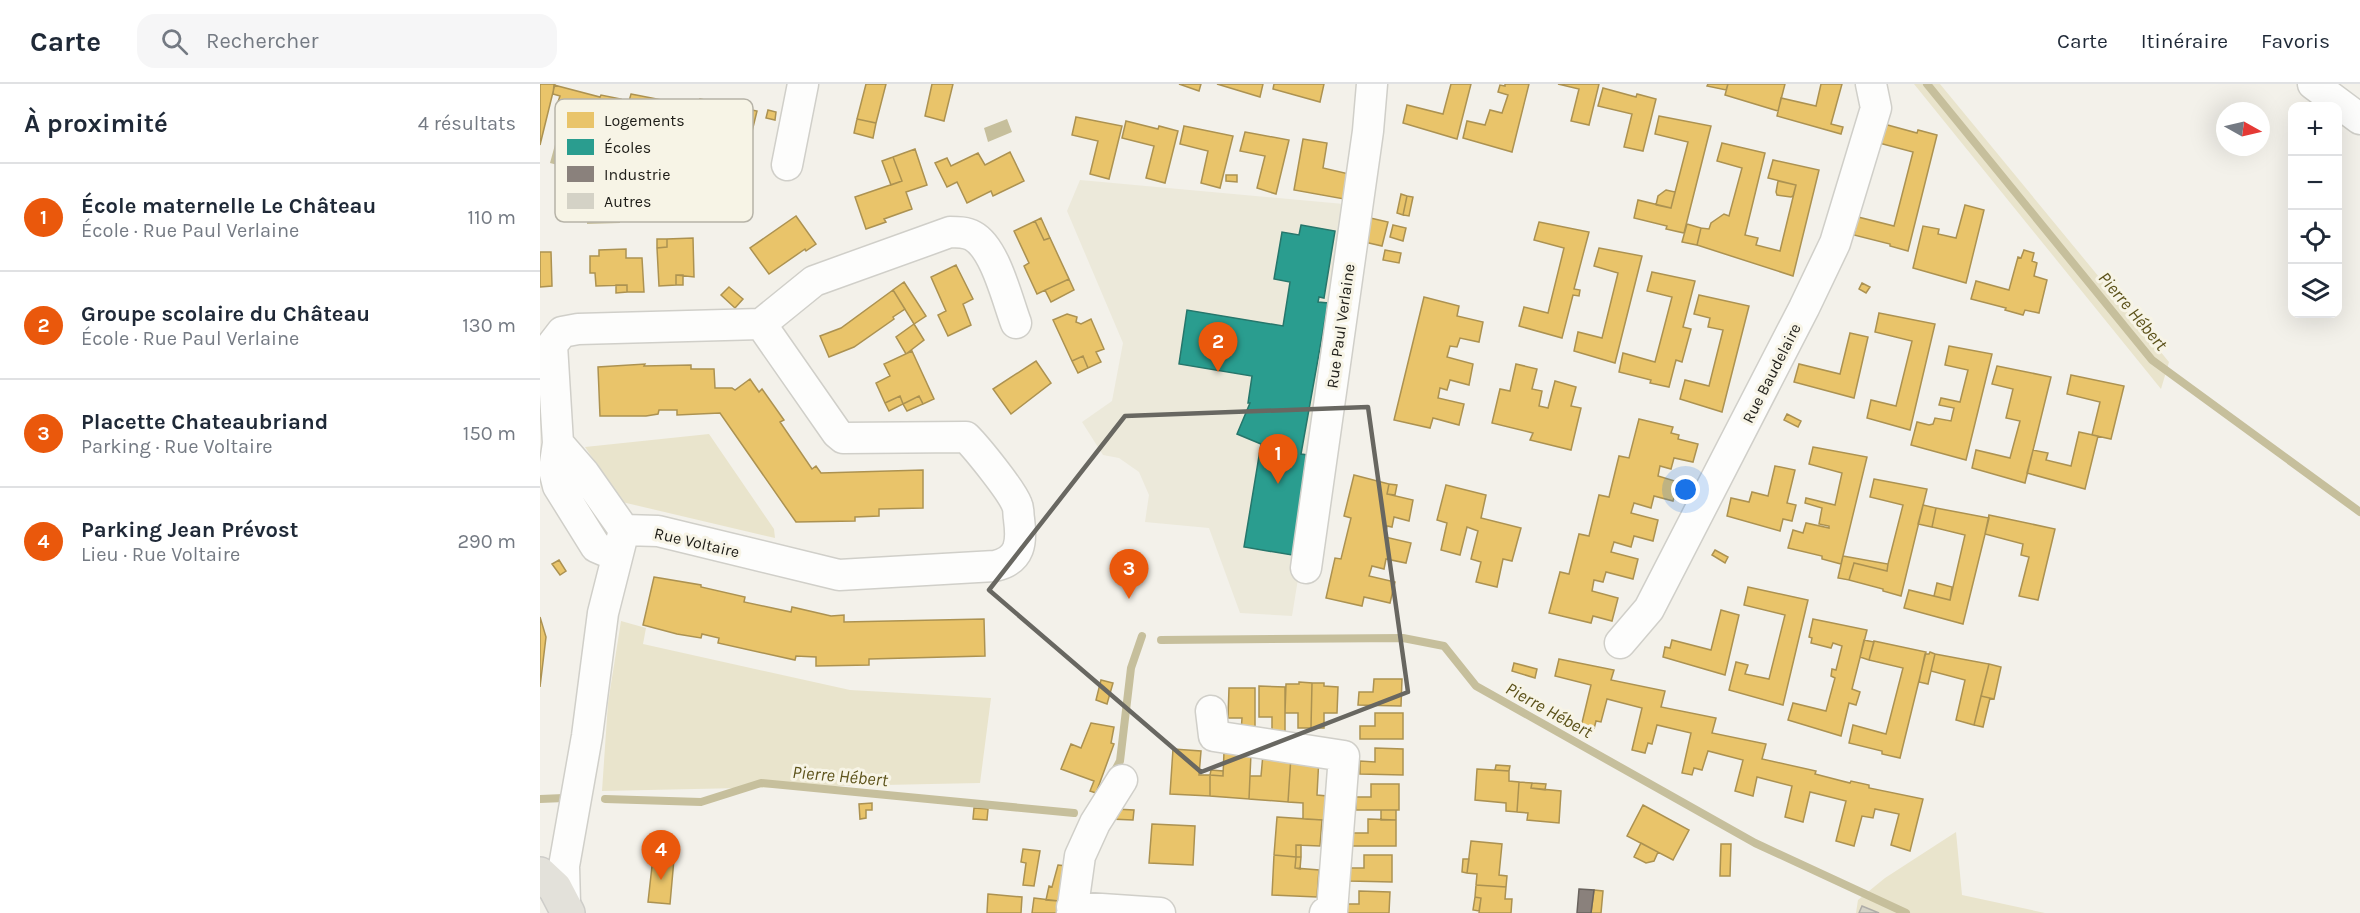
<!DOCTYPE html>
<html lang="fr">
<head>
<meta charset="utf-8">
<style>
  body { margin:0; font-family:Karla,sans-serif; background:#f6f6f7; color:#1f2937 }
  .controls { position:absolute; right:18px; top:18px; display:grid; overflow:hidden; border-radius:12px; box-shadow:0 6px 24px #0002 }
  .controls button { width:54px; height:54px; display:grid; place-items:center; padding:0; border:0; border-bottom:2px solid #e0e1e3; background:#fff; color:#1f2937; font:30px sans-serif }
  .compass { position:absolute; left:1676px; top:18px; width:54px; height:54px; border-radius:50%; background:#fff; box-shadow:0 6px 24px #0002; rotate:98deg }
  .you { position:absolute; left:1146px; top:406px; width:21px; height:21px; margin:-15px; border:4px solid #fff; border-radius:50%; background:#1a73e8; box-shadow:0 0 0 9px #1a73e833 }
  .badge { display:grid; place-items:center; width:39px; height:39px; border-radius:50%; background:#ea580c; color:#fff; font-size:20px; font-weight:700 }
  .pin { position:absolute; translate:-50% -50px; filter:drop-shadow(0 2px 3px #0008) }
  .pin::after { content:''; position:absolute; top:32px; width:21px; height:18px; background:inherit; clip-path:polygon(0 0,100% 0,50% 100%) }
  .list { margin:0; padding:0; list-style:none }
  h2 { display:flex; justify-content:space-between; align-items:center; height:78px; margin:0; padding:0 24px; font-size:26px }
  h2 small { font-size:20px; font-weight:400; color:#747a83 }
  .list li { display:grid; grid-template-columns:39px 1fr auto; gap:18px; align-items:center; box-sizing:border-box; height:108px; padding:0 24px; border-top:2px solid #e0e1e3 }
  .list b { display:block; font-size:22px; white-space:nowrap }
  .list p { margin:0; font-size:20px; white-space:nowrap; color:#747a83 }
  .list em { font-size:20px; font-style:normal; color:#747a83 }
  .icon { flex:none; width:33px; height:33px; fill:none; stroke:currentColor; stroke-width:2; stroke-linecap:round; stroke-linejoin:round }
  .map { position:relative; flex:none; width:1820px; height:829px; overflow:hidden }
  header { display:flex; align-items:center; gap:36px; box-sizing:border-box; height:84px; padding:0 30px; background:#fff; border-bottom:2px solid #e0e1e3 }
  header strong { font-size:28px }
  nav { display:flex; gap:33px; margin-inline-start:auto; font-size:21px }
  .search { width:420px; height:54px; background:#f6f6f7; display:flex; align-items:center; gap:15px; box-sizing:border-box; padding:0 21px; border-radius:18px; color:#747a83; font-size:22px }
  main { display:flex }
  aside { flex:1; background:#fff }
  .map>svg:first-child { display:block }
</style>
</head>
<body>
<header>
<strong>Carte</strong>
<div class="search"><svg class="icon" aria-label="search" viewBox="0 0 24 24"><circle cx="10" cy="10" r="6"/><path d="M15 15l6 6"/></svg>Rechercher</div>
<nav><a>Carte</a><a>Itinéraire</a><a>Favoris</a></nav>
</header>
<main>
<aside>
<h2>À proximité<small>4 résultats</small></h2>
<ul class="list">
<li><span class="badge">1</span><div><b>École maternelle Le Château</b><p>École · Rue Paul Verlaine</p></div><em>110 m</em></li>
<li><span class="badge">2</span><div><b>Groupe scolaire du Château</b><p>École · Rue Paul Verlaine</p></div><em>130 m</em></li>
<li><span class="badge">3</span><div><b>Placette Chateaubriand</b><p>Parking · Rue Voltaire</p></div><em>150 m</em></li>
<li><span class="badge">4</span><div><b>Parking Jean Prévost</b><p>Lieu · Rue Voltaire</p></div><em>290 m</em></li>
</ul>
</aside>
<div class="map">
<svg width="1820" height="829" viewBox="0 0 1820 829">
  <rect width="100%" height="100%" fill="#f3f1ea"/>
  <path fill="#ece9da" d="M540,96L804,120L767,367L778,371L752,532L700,529L669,444L605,438L609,411L599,388L579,374L563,371L542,338L572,317L583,259L527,127Z"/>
  <path fill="#e9e4cc" d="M1374,0H1400L1629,278L1621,305Z
    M169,350L234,445L235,454L82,418L45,363Z
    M81,537L106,544L103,560L310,606L451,614L440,699L62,707L68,619Z
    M1416,748L1422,811L1505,829H1316L1318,816L1345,794Z"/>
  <path fill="#c6bf9c" d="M467,35L472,48L448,58L444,44Z
    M19,46L37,51L29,84L10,79Z
    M80,124V139L47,140V125Z"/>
  <path fill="#e9c46a" stroke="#ac9251" stroke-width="1.5" d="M0,0H15L0,61Z
    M326,0H346L336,39L317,35Z
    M392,0H413L404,37L385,32Z
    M639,0H661L659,7Z
    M677,0H723L720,13Z
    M734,0H784L780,18L733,5Z
    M911,0H931L917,55L863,39L867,21L903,30Z
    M965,0H989L972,68L923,54L927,37L945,41L950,26L962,29L968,11L958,8L960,1L965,2Z
    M1018,0H1059L1049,41L1031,37L1039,5Z
    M1168,0H1188L1186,6L1167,2Z
    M1188,0H1245L1238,27L1185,11Z
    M1281,0H1302L1291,40L1303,43L1301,50L1237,32L1241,14L1276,22Z
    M14,1L60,13L61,11L81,15L62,90L42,86L57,30L17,21L20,12L13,10Z
    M1063,4L1096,13L1097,10L1116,15L1103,67L1084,63L1092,30L1058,22Z
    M91,10L148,21L138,68L143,69L139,84L114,78L125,37L86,28Z
    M160,15L217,27L202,88L182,84L192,43L167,37L165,44L156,42L157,34L155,33Z
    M228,26L236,28L235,36L226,34Z
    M1119,32L1171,42L1144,149L1126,145L1127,142L1094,134L1098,116L1131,124L1148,58L1115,50Z
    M536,33L582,42L569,95L550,90L558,57L532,51Z
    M317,35L336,39L333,54L314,49Z
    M586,37L618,45L619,42L638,47L625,99L606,94L614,62L582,54Z
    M1344,40L1377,49L1378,46L1397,51L1368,167L1350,162V160L1314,151L1318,133L1354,142L1373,68L1339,59Z
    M644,42L693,52L680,104L661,99L668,67L640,60Z
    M705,48L749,56L736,110L717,104L725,72L700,67Z
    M763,55L787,59L783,84L809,90L804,115L754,106Z
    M1182,59L1225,69L1205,151L1218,154L1216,161L1240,167L1256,101L1228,94L1233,76L1279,86L1253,192L1157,161L1161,144L1169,145L1171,139L1184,130L1189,132L1202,84L1177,77Z
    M375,65L387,101L366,108L372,125L344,135L346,138L326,145L315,113L362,97L353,73Z
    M470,68L484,97L453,112L451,107L427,119L417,98L407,103L395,79L407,74L411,82L438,69L445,81Z
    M353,73L362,97L351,101L342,77Z
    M686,91H697V98L686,97Z
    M1238,97L1256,101L1253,112L1251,113L1237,111L1236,108Z
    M1126,106L1135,108L1131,124L1116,121L1118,112Z
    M861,110L867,112L863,131L857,129Z
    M867,112L873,113L869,132L863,131Z
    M1425,121L1444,126L1426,199L1373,184L1383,142L1399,145L1398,150L1416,154Z
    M256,132L276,160L266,167L265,165L229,190L210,164Z
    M826,133L848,138L842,162L820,157Z
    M501,134L510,154L504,156L495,137Z
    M495,137L504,156L510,154L529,195L497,210L484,182L489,179L474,147Z
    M999,138L1049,148L1034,205L1040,206L1039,212L1033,211L1022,254L979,242L984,223L1008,229L1024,164L994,156Z
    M1147,140L1161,144L1157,161L1142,158Z
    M853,141L866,144L863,157L850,153Z
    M153,154L154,193L136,191V201L119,202L117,164L127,163V155Z
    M117,155H127V163L117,164Z
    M1059,164L1102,172L1075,279L1034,267L1038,248L1062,254L1078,189L1054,182Z
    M86,165V174H102L104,208H87V201L56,202L55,189H50V172H59V166Z
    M845,166L861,169L859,179L843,176Z
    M1484,166L1494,169L1492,177L1497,179L1494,192L1507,196L1499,229L1485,226L1483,231L1465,226L1466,224L1431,215L1436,197L1469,206L1478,173L1481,174Z
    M0,168H11L12,202L0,203Z
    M416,181L433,215L423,220L431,241L408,252L398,231L406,227L391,193Z
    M1112,188L1155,197L1143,243L1151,245L1142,278L1136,276L1129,303L1110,299L1111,296L1079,288L1083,269L1115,278L1132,213L1107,207Z
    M136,191H143V201H136Z
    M529,195L534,206L511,218L505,206Z
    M364,198L386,232L374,240L353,206Z
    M1322,199L1330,203L1326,209L1319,205Z
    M76,201H87V208L76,209Z
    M189,203L203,215L195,224L181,211Z
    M353,206L365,225L353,233L354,235L314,263L289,273L280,252L301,244Z
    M1159,211L1209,222L1182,328L1140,315L1145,296L1169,302L1183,246L1168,243L1170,234L1154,230Z
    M884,213L919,222L917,232L943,238L939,258L920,254L917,263L910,262L907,273L933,280L929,301L910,296L907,306L900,304L898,314L924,320L919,341L893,334L890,344L854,336Z
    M1339,229L1395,240L1370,346L1327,334L1331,316L1356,322L1372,257L1335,248Z
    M527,230L537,233L536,238L541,240L551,235L564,265L556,268L561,278L548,284L543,272L532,277L513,236Z
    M374,240L384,256L366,270L356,253Z
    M1310,249L1328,253L1314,314L1254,298L1259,280L1300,290Z
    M1409,262L1452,270L1426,376L1371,361L1377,338L1389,341L1393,340L1395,334L1411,337L1414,324L1399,321L1401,314L1420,318L1428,286L1405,281Z
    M372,267L394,315L383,320L379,312L363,320L360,312L345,319L336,299L350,292L344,280Z
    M543,272L548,284L538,289L532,277Z
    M496,277L511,299L471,330L453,305Z
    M105,280L104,282L151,281V285H174L175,304H192L195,306L210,295L219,308L222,305L244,336L240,338L272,385L276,382L281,389L383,386V424L339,425V432L315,433V437L256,438L180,329L137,331V326H119L118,330L106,332H60L58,283Z
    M976,280L997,285L992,305L1002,307L999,322L1008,324L1015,297L1036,303L1031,322L1041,324L1031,366L990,356L993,349L952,339L960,305L970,307Z
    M1457,282L1511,293L1485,399L1432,384L1436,366L1470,374L1480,337L1466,334L1473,305L1452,300Z
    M1531,291L1584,302L1571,355L1552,351L1560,318L1527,310Z
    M360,312L363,320L349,327L345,319Z
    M379,312L383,320L367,327L363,320Z
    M1247,330L1261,337L1258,343L1244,336Z
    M1099,335L1133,343L1131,349L1139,351L1138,355L1158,360L1153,378L1134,374L1131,385L1120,382L1118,392L1138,398L1133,417L1114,412L1111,424L1094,419L1091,429L1118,436L1113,457L1094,452L1091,463L1074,458L1071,468L1098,475L1093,495L1066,488L1063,498L1054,496L1052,507L1078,514L1072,537L1053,532L1051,539L1009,529L1020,488L1029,490L1039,450L1049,452L1059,411L1069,413L1079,372L1089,374Z
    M1539,348L1558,352L1545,405L1487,389L1493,366L1508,369L1506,376L1531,382Z
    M1273,363L1327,373L1301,480L1282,475V472L1248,464L1253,446L1263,449L1266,439L1289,444V442L1279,440L1282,424L1265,419L1266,414L1295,421L1302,389L1269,380Z
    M1235,382L1255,386L1247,419L1256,421L1252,437L1243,435L1240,447L1187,432L1191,414L1209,418L1212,408L1228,412Z
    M814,391L849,400L847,410L873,416L869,437L854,433L852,443L847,442L845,453L871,459L866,479L846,475L844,485L832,482L829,492L855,498L850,519L824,513L822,522L786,514L795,474L801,475L811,434L804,432Z
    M1334,395L1387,405L1361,512L1343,507V505L1309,496L1314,479L1347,487L1348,480L1363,421L1330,413Z
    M849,400L857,401L855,411L847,410Z
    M906,401L946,411L941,434L981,444L972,477L963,475L957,503L936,498L941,478L931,475L938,447L927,443L920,471L901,466L907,439L897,436Z
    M1383,421L1396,424L1392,443L1378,440Z
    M1396,424L1449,434L1423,540L1364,524L1369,506L1410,516L1425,451L1392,443Z
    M1449,431L1515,445L1498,516L1479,512L1489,473L1481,471L1483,460L1445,450Z
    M1175,466L1188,473L1185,479L1172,471Z
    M1303,472L1348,480L1347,487L1314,479L1309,496L1298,494Z
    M19,476L26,487L20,491L12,480Z
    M114,493L161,501V503L205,513L204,518L251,528L252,523L291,532L304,531V538L444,535L445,572L329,575V581L276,582V573L256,572L255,576L178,559L179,554L162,550L161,554L137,550L103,541Z
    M1397,499L1412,503L1410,516L1394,512Z
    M1208,503L1268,516L1243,621L1189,606L1196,578L1208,581L1205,590L1229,595L1245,531L1204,521Z
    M1181,526L1199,531L1185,591L1123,573L1125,563L1130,564L1132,556L1171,566Z
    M0,533L6,553L0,603Z
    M1273,535L1327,546L1312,605L1320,608L1316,621L1309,619L1301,652L1248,636L1253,619L1286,627L1295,594L1291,592L1292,585L1296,586L1302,562L1293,559L1291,564L1271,559L1272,554L1269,553Z
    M1324,556L1334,558L1329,576L1320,573Z
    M1334,557L1386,568L1360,674L1342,670V667L1309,659L1313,641L1346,650L1363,584L1329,576Z
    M1390,568L1395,570L1388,600L1379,598L1385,570H1389Z
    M1395,570L1449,580L1434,641L1416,636L1425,596L1391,587Z
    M1019,575L1074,586L1071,596L1125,607L1121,623L1176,634L1172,649L1226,660L1222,675L1276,687L1275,690L1310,699L1311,697L1329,701V704L1383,715L1370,767L1351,761L1359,730L1335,725L1333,734L1322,732L1314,762L1296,757L1306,717L1270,708L1263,738L1245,733L1252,702L1217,693L1213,712L1195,707L1203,676L1168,667L1162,686L1154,684L1152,691L1142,689L1151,649L1117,641L1112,660L1108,659L1105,669L1092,666L1102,624L1067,615L1061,638L1056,637L1054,645L1041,643L1051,601L1015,592Z
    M974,579L997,585L995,594L972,587Z
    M1449,580L1461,583L1454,615L1441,612Z
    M834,595H862L861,622L818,621L819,608H833Z
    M561,596L573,599L567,620L556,616Z
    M759,598L772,599L771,644H758V629H745L746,600H759Z
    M772,599H784V602L798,603L797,629H784V644H771Z
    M719,602L745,603V648H732V633H719Z
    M689,604H715V650L701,649L702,634H688Z
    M1441,612L1450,614L1443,643L1434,641Z
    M835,629H863V655H820V642H835Z
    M551,639L574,643L571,659L574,660L556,709L550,707L554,697L521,685L531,660L541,664Z
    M835,664L863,665V691L820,690V677L835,678Z
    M633,665L661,667L659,691H670V712L630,710Z
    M684,668L711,669L709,715L670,712V691L683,692Z
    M723,670L751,672L748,718L709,715L710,692H721Z
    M751,672L779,673L777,711L787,712L786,736L763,735V719L748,718Z
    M956,681L970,682L969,687L955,686Z
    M937,685L969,687V697L979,698L977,728L966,727V719L935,716Z
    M671,686L683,687V692L670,691Z
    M979,698L992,699L991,704L1021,707L1019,739L987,736L988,729L977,728Z
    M992,699L1006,700L1005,706L991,704Z
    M831,700H859V726H816V713H831Z
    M332,719V726H326V734L320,735L319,720Z
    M1103,721L1149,746L1133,776L1087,752Z
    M434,724L448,725L447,736L433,735Z
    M574,725L594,726L593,736L570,735Z
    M841,726H856V736H841Z
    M737,733L782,736L780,762L756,761V773L734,771Z
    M828,735L856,736V762H812L813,749H828Z
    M612,740L655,742L653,781L609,779Z
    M931,757L962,760L959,791L967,792L966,803L936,801L937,790L927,789Z
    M1101,759L1118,768L1114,777L1106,779L1094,773Z
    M1181,760H1191L1190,792H1180Z
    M756,761H761V773H756Z
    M483,765L500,767L494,802L483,801L486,779L481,778Z
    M734,771L756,773L755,784L779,786L777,813L732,811Z
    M824,771H852V798L809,797V784H824Z
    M113,773L134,775L130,820L108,818Z
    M756,773H761L760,785L755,784Z
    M923,775H929L927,789L922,788Z
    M518,781L526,782L518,817L506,816L509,802L512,803Z
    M936,801L966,803L965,815H972L971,829H939L941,814L935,813Z
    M1054,806L1063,807L1061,829H1051Z
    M819,807L850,808L849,829H805V820H819Z
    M448,810L482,813L481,829H447Z
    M935,813L941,814L939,827L933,826Z
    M494,814L518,817L517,829H492Z"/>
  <path fill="#2a9d8f" stroke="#26766b" stroke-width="1.5" d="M761,141L795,147L784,214L779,213L778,218L788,219L761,370L775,372L758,472L704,463L721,360L697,350L710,319H708L712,292L639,280L647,226L743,242L750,198L734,195L742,148L759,151Z"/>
  <path fill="#8a817c" stroke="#69635e" stroke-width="1.5" d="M1039,805L1054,806L1051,829H1037Z"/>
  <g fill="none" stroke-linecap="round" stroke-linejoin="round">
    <path stroke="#c6bf9c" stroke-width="8" d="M1387,0L1612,276L1820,428
      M621,556L863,554L904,562L936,602L1215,759L1366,829
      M573,690L580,677L591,584L602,552
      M0,715L24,714
      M65,715L161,718L221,699L534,729"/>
  </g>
  <path fill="#d4d2c6" stroke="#afada8" stroke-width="1.5" d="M1322,822L1339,829H1319Z"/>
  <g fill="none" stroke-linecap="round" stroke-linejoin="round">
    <g stroke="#d0cfc9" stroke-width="33">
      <path id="minor" d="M1773,0L1820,35
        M247,81L263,0
        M221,240L274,197L410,148C417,148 426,148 433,152C455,164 467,215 476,239
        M18,359L44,389L84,446
        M766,484L828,47L832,0
        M1080,559L1109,525L1264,224L1295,159L1336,24L1331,0
        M671,627L674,652L804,672L792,827L785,829
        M25,820L24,782L47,652L63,529L84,446L118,447L299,491L455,482C481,476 482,458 479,435C478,430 479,425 477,421C472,407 437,364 426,353L303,354L297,349L221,240L38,245L22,248L12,261L18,359L14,386L18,402L56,463L77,472
        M532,823L620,829
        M532,829L540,772L555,739L582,696"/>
    </g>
    <g stroke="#cecdc9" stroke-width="36">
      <path id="major" d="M0,790L15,804L28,829"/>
    </g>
    <use href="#minor" stroke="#fdfdfc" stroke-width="30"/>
    <use href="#major" stroke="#e3e1da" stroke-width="33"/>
  </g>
  <path fill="none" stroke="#686761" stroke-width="4.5" stroke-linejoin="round" d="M828,323L868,608L661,688L449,506L585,332Z"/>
  <g text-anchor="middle" stroke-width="6" stroke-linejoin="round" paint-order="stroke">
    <g font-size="16" fill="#1d1c17" stroke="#f7f4e6">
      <text transform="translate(800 242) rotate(-82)" y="6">Rue Paul Verlaine</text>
      <text transform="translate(1231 289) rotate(-63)" y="6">Rue Baudelaire</text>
      <text transform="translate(157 458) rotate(13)" y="6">Rue Voltaire</text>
    </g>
    <g font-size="18" font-style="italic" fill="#5c521a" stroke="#f7f4e6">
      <text transform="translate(1593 227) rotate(50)" y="6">Pierre Hébert</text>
      <text transform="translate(1009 626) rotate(29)" y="6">Pierre Hébert</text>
      <text transform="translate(300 692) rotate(5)" y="6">Pierre Hébert</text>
    </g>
  </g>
  <rect x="15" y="15" width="198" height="123" rx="9" fill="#f7f4e6" stroke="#b6b3a8" stroke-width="1.5"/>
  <rect x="27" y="28" width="27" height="16" fill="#e9c46a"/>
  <rect x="27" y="55" width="27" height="16" fill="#2a9d8f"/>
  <rect x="27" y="82" width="27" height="16" fill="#8a817c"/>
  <rect x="27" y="109" width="27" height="16" fill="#d4d2c6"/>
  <g font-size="16" fill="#1d1c17">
    <text x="64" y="42">Logements</text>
    <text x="64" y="69">Écoles</text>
    <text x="64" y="96">Industrie</text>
    <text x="64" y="123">Autres</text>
  </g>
</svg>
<div class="controls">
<button>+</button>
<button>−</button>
<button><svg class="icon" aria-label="locate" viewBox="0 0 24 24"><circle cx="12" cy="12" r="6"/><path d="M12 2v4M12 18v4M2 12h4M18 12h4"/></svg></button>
<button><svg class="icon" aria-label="layers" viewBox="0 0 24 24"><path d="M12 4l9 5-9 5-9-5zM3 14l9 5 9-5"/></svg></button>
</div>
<svg class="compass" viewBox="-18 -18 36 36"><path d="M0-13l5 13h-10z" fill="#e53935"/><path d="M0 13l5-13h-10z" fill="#747a83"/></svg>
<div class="you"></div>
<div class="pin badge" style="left:738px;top:400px">1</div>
<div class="pin badge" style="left:678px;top:288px">2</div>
<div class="pin badge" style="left:589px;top:515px">3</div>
<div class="pin badge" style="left:121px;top:796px">4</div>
</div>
</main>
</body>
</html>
